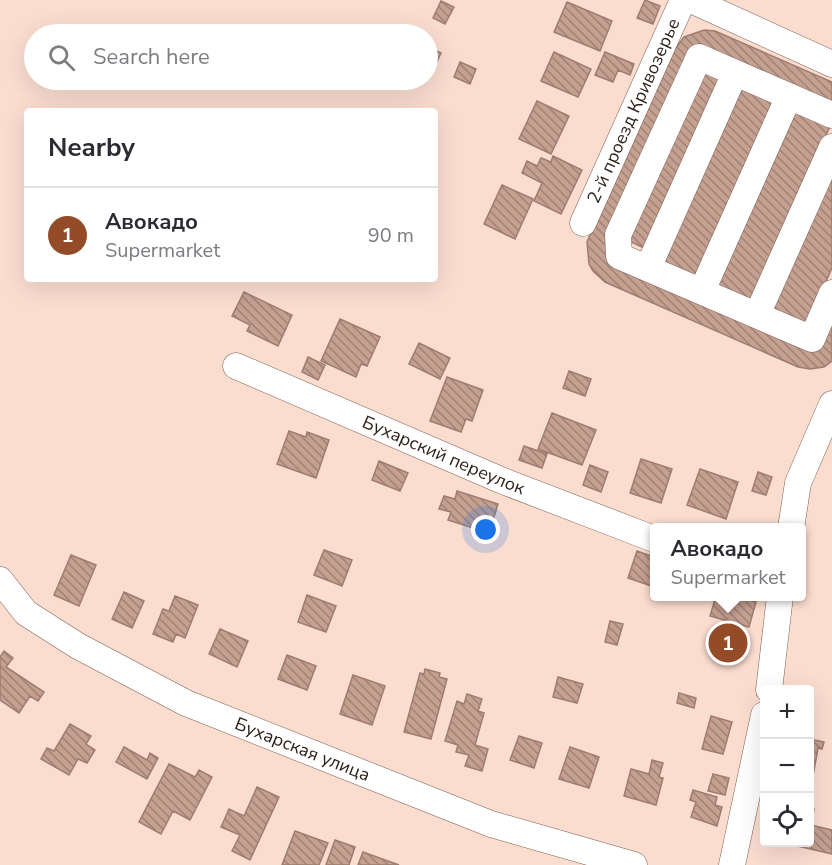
<!DOCTYPE html>
<html lang="en">
<head>
<meta charset="utf-8">
<style>
  body { margin:0; font-family:"Nunito Sans",sans-serif; background:#f7f7f7; color:#2b2b33 }
  .controls { position:absolute; right:18px; bottom:18px; display:grid; overflow:hidden; border-radius:6px; box-shadow:0 6px 24px #0002 }
  .controls button { width:54px; height:54px; display:grid; place-items:center; padding:0; border:0; border-bottom:2px solid #e1e1e2; background:#fff; color:#2b2b33; font:30px sans-serif }
  .you { position:absolute; left:486px; top:530px; width:21px; height:21px; margin:-15px; border:4px solid #fff; border-radius:50%; background:#1a73e8; box-shadow:0 0 0 9px #1a73e833 }
  .badge { display:grid; place-items:center; width:39px; height:39px; border-radius:50%; background:#934b28; color:#fff; font-size:20px; font-weight:700 }
  .pin { position:absolute; translate:-50% -50%; border:3px solid #fff; box-shadow:0 2px 6px #0006 }
  .popup { position:absolute; left:650px; top:523px; width:156px; height:78px; box-sizing:border-box; display:grid; place-content:center; border-radius:6px; background:#fff; filter:drop-shadow(0 2px 4px #0005); font-size:20px; white-space:nowrap; color:#7c7c81 }
  .popup b { font-size:22px; color:#2b2b33 }
  .popup::after { content:''; position:absolute; left:50%; top:100%; margin-left:-12px; border:12px solid transparent; border-top-color:#fff }
  .list { margin:0; padding:0; list-style:none }
  h2 { display:flex; justify-content:space-between; align-items:center; height:78px; margin:0; padding:0 24px; font-size:26px }
  h2 small { font-size:20px; font-weight:400; color:#7c7c81 }
  .list li { display:grid; grid-template-columns:39px 1fr auto; gap:18px; align-items:center; box-sizing:border-box; height:96px; padding:0 24px; border-top:2px solid #e1e1e2 }
  .list b { display:block; font-size:22px; white-space:nowrap }
  .list p { margin:0; font-size:20px; white-space:nowrap; color:#7c7c81 }
  .list em { font-size:20px; font-style:normal; color:#7c7c81 }
  .icon { flex:none; width:33px; height:33px; fill:none; stroke:currentColor; stroke-width:2; stroke-linecap:round; stroke-linejoin:round }
  .map { position:relative; flex:none; width:832px; height:865px; overflow:hidden }
  .search { position:absolute; background:#fff; box-shadow:0 6px 24px #0002; left:24px; top:24px; width:414px; height:66px; display:flex; align-items:center; gap:15px; box-sizing:border-box; padding:0 21px; border-radius:33px; color:#7c7c81; font-size:22px }
  .panel { position:absolute; background:#fff; box-shadow:0 6px 24px #0002; left:24px; top:108px; width:414px; height:174px; border-radius:6px }
  .map>svg:first-child { display:block }
</style>
</head>
<body>
<div class="map">
<svg width="832" height="865" viewBox="0 0 832 865">
  <defs>
    <pattern id="building-back-hatch" width="6" height="6" patternUnits="userSpaceOnUse" patternTransform="scale(1.5)"><rect width="6" height="6" fill="#c4a091"/><path d="M-1 5l2 2M0 0l6 6M5-1l2 2" fill="none" stroke="#a08276"/></pattern>
  </defs>
  <rect width="100%" height="100%" fill="#fbddd0"/>
  <path fill="url(#building-back-hatch)" stroke="#9f7d6e" stroke-width="1.5" d="M645,0L660,6L653,24L637,18Z
    M441,1L454,7L445,24L433,18Z
    M567,2L612,21L600,51L554,32Z
    M704,30L715,31L832,82V104L707,49L606,241L609,258L806,348L832,324V361L824,367L810,369L798,367L605,282L593,271L589,264L587,242L669,57L684,37Z
    M428,46L441,53L433,70L428,68Z
    M554,52L591,69L578,97L541,81Z
    M605,52L634,64L630,75L618,70L613,82L595,75Z
    M460,62L476,69L470,84L454,77Z
    M705,70L722,78L646,249L629,241Z
    M741,87L775,102L697,280L662,264Z
    M537,101L569,116L551,154L519,139Z
    M796,108L831,124L752,303L717,287Z
    M553,156L582,170L561,214L534,201L542,183L522,173L527,161L537,166L541,158L551,162Z
    M832,176V268L807,324L773,309Z
    M502,185L533,199L515,239L484,224Z
    M244,292L292,315L278,346L247,331L250,325L232,316Z
    M340,319L380,337L367,366L361,364L356,377L321,361Z
    M419,343L450,358L440,379L409,364Z
    M308,357L325,365L318,380L302,372Z
    M569,371L591,379L585,396L563,388Z
    M447,377L483,390L472,421L466,419L461,432L430,421Z
    M552,413L596,430L582,465L538,449Z
    M289,431L306,437L307,432L329,440L316,478L277,464Z
    M524,446L547,454L542,468L519,460Z
    M641,459L672,469L661,503L630,493Z
    M379,461L408,473L400,491L372,480Z
    M590,465L608,472L601,492L583,485Z
    M700,469L738,482L726,519L687,505Z
    M758,472L772,477L766,495L752,491Z
    M457,491L498,504L489,533L448,520L451,512L439,509L444,496L455,499Z
    M324,550L352,560L342,586L314,575Z
    M637,551L654,557V587L628,578Z
    M71,555L96,565L79,606L54,595Z
    M124,592L144,601L132,628L112,619Z
    M307,595L336,606L326,632L298,622Z
    M175,596L198,605L185,638L176,634L173,642L153,634L163,609L169,611Z
    M716,596H736L756,602L749,627L710,616Z
    M610,621L623,624L617,645L605,642Z
    M717,625L747,634L740,660L709,651Z
    M220,629L248,641L237,667L209,654Z
    M4,651L13,658L6,667L44,692L38,701L30,696L19,713L0,700V657Z
    M287,655L316,666L307,690L278,679Z
    M425,669L440,673L439,677L447,679L431,739L404,732L420,673L424,674Z
    M353,675L385,686L372,725L340,714Z
    M558,677L583,684L577,703L553,697Z
    M679,693L696,698L694,708L677,703Z
    M467,694L482,699L478,711L484,713L475,745L488,749L482,771L465,766L469,755L456,752L458,745L445,741L457,701L464,704Z
    M711,716L732,722L723,754L702,749Z
    M70,724L91,736L86,744L95,750L87,763L78,759L69,775L41,759L47,748L54,751Z
    M519,736L542,743L534,768L510,760Z
    M810,739L824,742L822,749L818,748L813,776L810,775Z
    M124,747L147,760L150,753L158,758L147,779L116,762Z
    M570,747L599,757L589,788L559,779Z
    M652,760L663,763L659,777L663,778L656,805L624,796L631,769L649,774Z
    M169,764L195,777L199,770L212,777L190,820L173,811L161,834L139,822Z
    M713,774L729,778L725,795L708,791Z
    M257,787L279,797L250,860L232,851L240,835L221,827L229,809L244,816Z
    M693,790L717,797L715,805L722,807L717,826L691,817L696,802L690,800Z
    M810,808L814,809L811,825L832,830V854L780,842H810Z
    M295,831L328,843L319,865H282Z
    M335,840L355,847L349,865H326Z
    M363,852L399,865H358Z"/>
  <g fill="none" stroke-linecap="round" stroke-linejoin="round">
    <g stroke="#7d5d4f" stroke-width="27">
      <g id="minor">
        <path d="M691,0L832,64"/>
        <path d="M832,115L699,57L618,235L619,256L812,339L832,293"/>
        <path id="s1" d="M583,223L683,0"/>
        <path d="M648,268L735,73"/>
        <path d="M702,291L789,96"/>
        <path d="M757,315L832,147"/>
        <path id="s2" d="M236,366L503,481L654,539"/>
        <path d="M791,528L798,483L832,404"/>
        <path id="s3" d="M0,580L26,613L78,646L186,703L491,824L634,865"/>
        <path d="M769,690L780,596"/>
        <path d="M732,865L764,715"/>
      </g>
    </g>
    <use href="#minor" stroke="#fff" stroke-width="26"/>
  </g>
  <g text-anchor="middle" stroke-width="4.5" stroke-linejoin="round" paint-order="stroke">
    <g font-size="18" fill="#2e211b" stroke="#fdeee7">
      <text dy="6" stroke="none"><textPath href="#s1" startOffset="123">2-й проезд Кривозерье</textPath></text>
      <text dy="6" stroke="none"><textPath href="#s2" startOffset="226">Бухарский переулок</textPath></text>
      <text dy="6" stroke="none"><textPath href="#s3" startOffset="351">Бухарская улица</textPath></text>
    </g>
  </g>
</svg>
<div class="controls">
<button>+</button>
<button>−</button>
<button><svg class="icon" aria-label="locate" viewBox="0 0 24 24"><circle cx="12" cy="12" r="6"/><path d="M12 2v4M12 18v4M2 12h4M18 12h4"/></svg></button>
</div>
<div class="you"></div>
<div class="pin badge" style="left:728px;top:643px">1</div>
<div class="popup"><b>Авокадо</b>Supermarket</div>
<div class="search"><svg class="icon" aria-label="search" viewBox="0 0 24 24"><circle cx="10" cy="10" r="6"/><path d="M15 15l6 6"/></svg>Search here</div>
<section class="panel">
<h2>Nearby<small></small></h2>
<ul class="list">
<li><span class="badge">1</span><div><b>Авокадо</b><p>Supermarket</p></div><em>90 m</em></li>
</ul>
</section>
</div>
</body>
</html>
